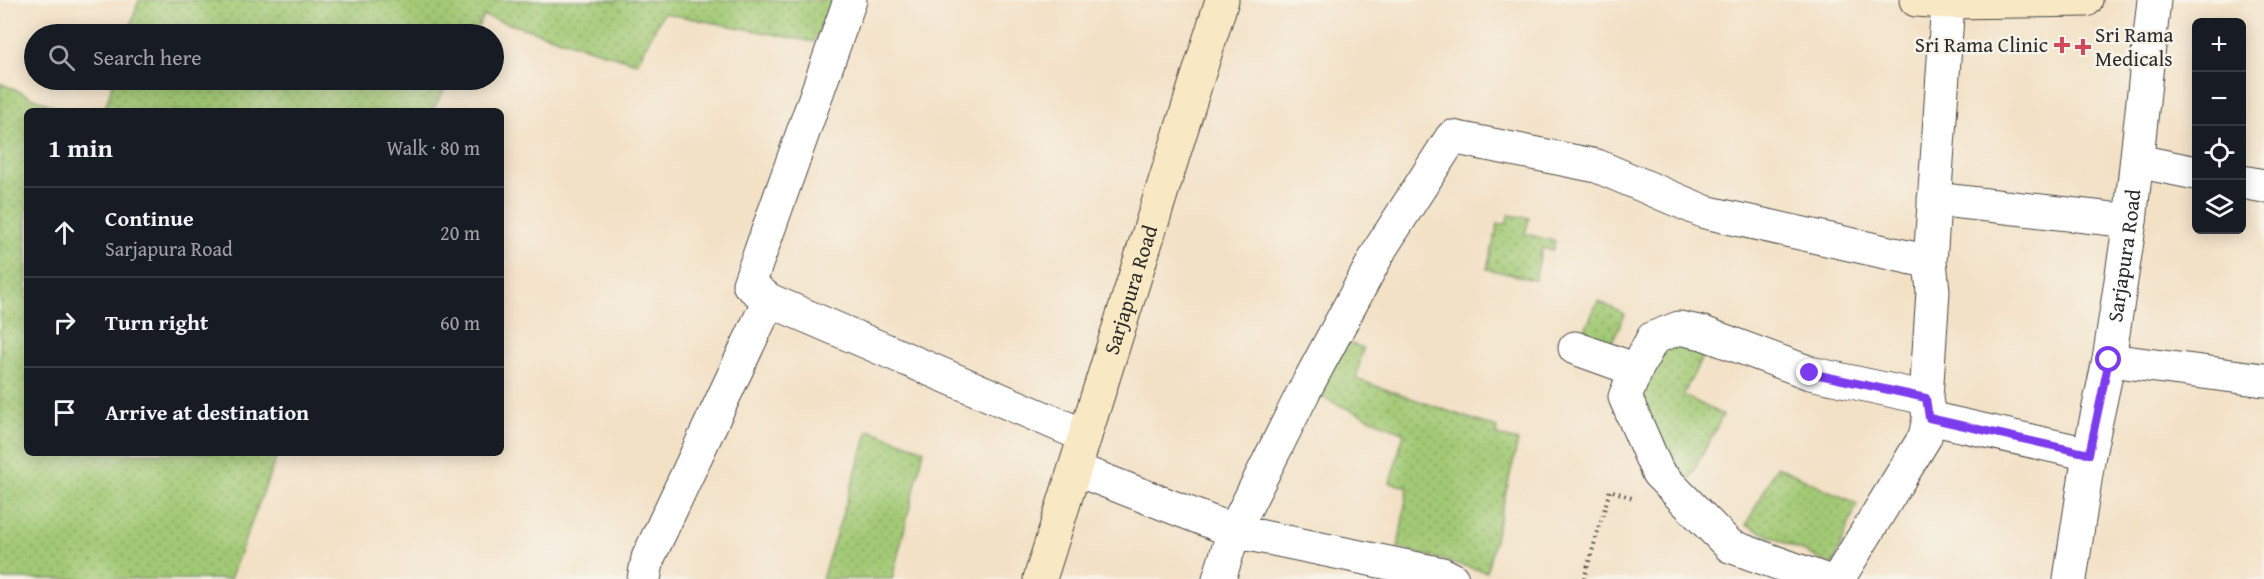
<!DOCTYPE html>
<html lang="en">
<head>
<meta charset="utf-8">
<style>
  body { margin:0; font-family:"Gentium Book Plus",serif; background:#20242c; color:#f1f3f6 }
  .controls { position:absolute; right:18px; top:18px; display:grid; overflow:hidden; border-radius:9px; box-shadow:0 3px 15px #0003 }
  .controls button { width:54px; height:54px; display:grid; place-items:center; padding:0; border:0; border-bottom:2px solid #363941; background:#171b24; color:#f1f3f6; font:30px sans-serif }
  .stop { position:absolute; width:18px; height:18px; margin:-14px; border:4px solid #7c3aed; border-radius:50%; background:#fff }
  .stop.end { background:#7c3aed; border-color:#fff; box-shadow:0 2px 6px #0008 }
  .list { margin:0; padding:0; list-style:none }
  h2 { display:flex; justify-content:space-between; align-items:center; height:78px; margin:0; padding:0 24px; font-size:26px }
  h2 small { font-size:20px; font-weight:400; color:#9ea1a6 }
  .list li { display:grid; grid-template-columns:39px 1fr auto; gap:18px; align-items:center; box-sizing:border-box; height:90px; padding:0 24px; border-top:2px solid #363941 }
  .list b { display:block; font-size:22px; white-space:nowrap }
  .list p { margin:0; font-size:20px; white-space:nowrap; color:#9ea1a6 }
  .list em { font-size:20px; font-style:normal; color:#9ea1a6 }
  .icon { flex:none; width:33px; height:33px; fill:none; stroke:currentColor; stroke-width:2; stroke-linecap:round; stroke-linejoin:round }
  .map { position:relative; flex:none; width:2264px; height:579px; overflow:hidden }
  .search { position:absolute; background:#171b24; box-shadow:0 3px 15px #0003; left:24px; top:24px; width:480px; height:66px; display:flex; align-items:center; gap:15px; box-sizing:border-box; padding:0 21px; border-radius:33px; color:#9ea1a6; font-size:22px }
  .panel { position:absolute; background:#171b24; box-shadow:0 3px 15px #0003; left:24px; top:108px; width:480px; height:348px; border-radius:9px }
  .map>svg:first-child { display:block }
</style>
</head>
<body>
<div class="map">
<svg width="2264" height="579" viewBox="0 0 2264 579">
  <defs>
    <pattern id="grass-dots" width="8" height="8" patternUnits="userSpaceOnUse" patternTransform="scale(1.5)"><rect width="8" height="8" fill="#a2c974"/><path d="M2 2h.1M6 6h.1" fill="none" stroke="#84a35f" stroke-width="1.8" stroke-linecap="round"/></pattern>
  </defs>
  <rect width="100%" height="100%" fill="#f7f3e8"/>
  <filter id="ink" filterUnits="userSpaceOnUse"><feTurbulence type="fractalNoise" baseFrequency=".0167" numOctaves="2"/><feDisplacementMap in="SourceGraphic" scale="12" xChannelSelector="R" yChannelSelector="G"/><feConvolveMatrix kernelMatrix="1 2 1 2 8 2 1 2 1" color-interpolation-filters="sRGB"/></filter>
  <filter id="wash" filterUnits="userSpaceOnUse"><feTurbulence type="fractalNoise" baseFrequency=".008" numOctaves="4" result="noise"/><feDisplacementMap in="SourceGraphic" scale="24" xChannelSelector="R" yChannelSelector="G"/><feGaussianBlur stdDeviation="1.35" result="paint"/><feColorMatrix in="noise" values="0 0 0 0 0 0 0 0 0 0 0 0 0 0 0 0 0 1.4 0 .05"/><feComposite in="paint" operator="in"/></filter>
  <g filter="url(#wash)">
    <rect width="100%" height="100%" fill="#f3e1c6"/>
    <path fill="url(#grass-dots)" stroke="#667a50" stroke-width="1.5" d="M139,0H835L814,42L663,13L637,63L484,16L474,34H128Z
      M114,80H450L432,111H104Z
      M0,83L64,111H27V453H278L230,579H0Z
      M1509,215L1529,218L1525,234L1555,241L1553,250L1542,248L1535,280L1487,269L1498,224H1506Z
      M1598,301L1625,314L1608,350L1581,338Z
      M1342,340L1363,348L1356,379L1497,428L1496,435L1518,441L1487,572L1398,548L1408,487L1390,483L1404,433L1309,392Z
      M1667,340L1707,348L1683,395L1723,415L1689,480L1666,468L1635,396Z
      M869,430L924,450L892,579H822Z
      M1777,466L1857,504L1833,565L1746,525Z"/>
  </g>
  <g filter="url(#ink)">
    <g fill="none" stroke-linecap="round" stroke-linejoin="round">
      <g stroke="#494642" stroke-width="35">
        <path id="minor" d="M850,0L749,284L769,300L1085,436
          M2137,161L2196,173
          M2242,182L2264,186
          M1934,199L2130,221
          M1575,348L1636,370
          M2109,360L2264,380
          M1929,418L2089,454
          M1075,469L1234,531L1442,574L1452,579
          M644,579L648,558L769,300
          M1219,579L1234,531L1303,393L1382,246L1452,137L1597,166L1705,212L1930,262
          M1822,579L1730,546L1658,473L1625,397L1636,370L1653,338L1679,328L1703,333L1810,373L1926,398
          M1838,579L1925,437L1929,418L1926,398L1933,291L1930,262L1948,2"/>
      </g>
      <g stroke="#494642" stroke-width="35">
        <g id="tertiary">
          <path id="s1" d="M2070,579L2089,454L2109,360L2130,221L2154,0"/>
        </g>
      </g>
      <g stroke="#494642" stroke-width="35">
        <g id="secondary">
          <path d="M1916,0L1948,2L2086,0"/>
          <path id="s2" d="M1040,579L1222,0"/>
        </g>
      </g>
      <path stroke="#494642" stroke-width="4" stroke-dasharray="1.5 4.5" stroke-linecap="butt" d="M1584,579L1610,490L1632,498"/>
      <use href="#minor" stroke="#fff" stroke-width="33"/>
      <use href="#tertiary" stroke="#fff" stroke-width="33"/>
      <use href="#secondary" stroke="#f8e8c3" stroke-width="33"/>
    </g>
  </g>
  <g fill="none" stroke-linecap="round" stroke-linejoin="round" filter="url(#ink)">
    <path stroke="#7c3aed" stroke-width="8" d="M1810,373L1926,398L1929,418L2089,454L2109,360"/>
  </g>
  <g fill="#d1495b" stroke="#f7f3e8" stroke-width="2">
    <path d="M2059 36h6v6h6v6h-6v6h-6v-6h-6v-6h6z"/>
    <path d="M2080 38h6v6h6v6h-6v6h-6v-6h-6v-6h6z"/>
  </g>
  <g text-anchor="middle" stroke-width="5" stroke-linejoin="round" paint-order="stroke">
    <g font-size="21" fill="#2b2b2b" stroke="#f7f3e8" text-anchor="start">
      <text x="2095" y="42">Sri Rama<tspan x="2095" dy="24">Medicals</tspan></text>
      <text x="2048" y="52" text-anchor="end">Sri Rama Clinic</text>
    </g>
    <g font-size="21" fill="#2b2b2b" stroke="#f7f3e8">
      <text dy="7" stroke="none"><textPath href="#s1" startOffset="328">Sarjapura Road</textPath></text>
      <text dy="7" stroke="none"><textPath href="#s2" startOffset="303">Sarjapura Road</textPath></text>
    </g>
  </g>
</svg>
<div class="controls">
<button>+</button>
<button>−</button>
<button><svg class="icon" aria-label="locate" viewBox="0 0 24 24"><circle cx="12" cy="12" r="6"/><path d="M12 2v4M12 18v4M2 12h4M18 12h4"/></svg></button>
<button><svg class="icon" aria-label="layers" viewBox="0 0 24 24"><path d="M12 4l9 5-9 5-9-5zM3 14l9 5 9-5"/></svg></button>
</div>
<div class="stop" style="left:2109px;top:360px"></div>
<div class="stop end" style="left:1810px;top:373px"></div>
<div class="search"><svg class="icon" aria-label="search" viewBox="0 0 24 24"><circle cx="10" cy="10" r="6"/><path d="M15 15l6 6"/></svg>Search here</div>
<section class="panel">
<h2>1 min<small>Walk · 80 m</small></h2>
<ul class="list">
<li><svg class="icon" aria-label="ahead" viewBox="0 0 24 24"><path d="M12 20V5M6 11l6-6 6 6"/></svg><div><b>Continue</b><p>Sarjapura Road</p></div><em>20 m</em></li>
<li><svg class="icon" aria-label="right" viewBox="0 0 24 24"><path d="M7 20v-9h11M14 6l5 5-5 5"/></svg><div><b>Turn right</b></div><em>60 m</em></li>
<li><svg class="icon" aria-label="arrive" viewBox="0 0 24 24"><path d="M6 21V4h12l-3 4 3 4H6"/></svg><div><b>Arrive at destination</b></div></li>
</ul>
</section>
</div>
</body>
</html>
